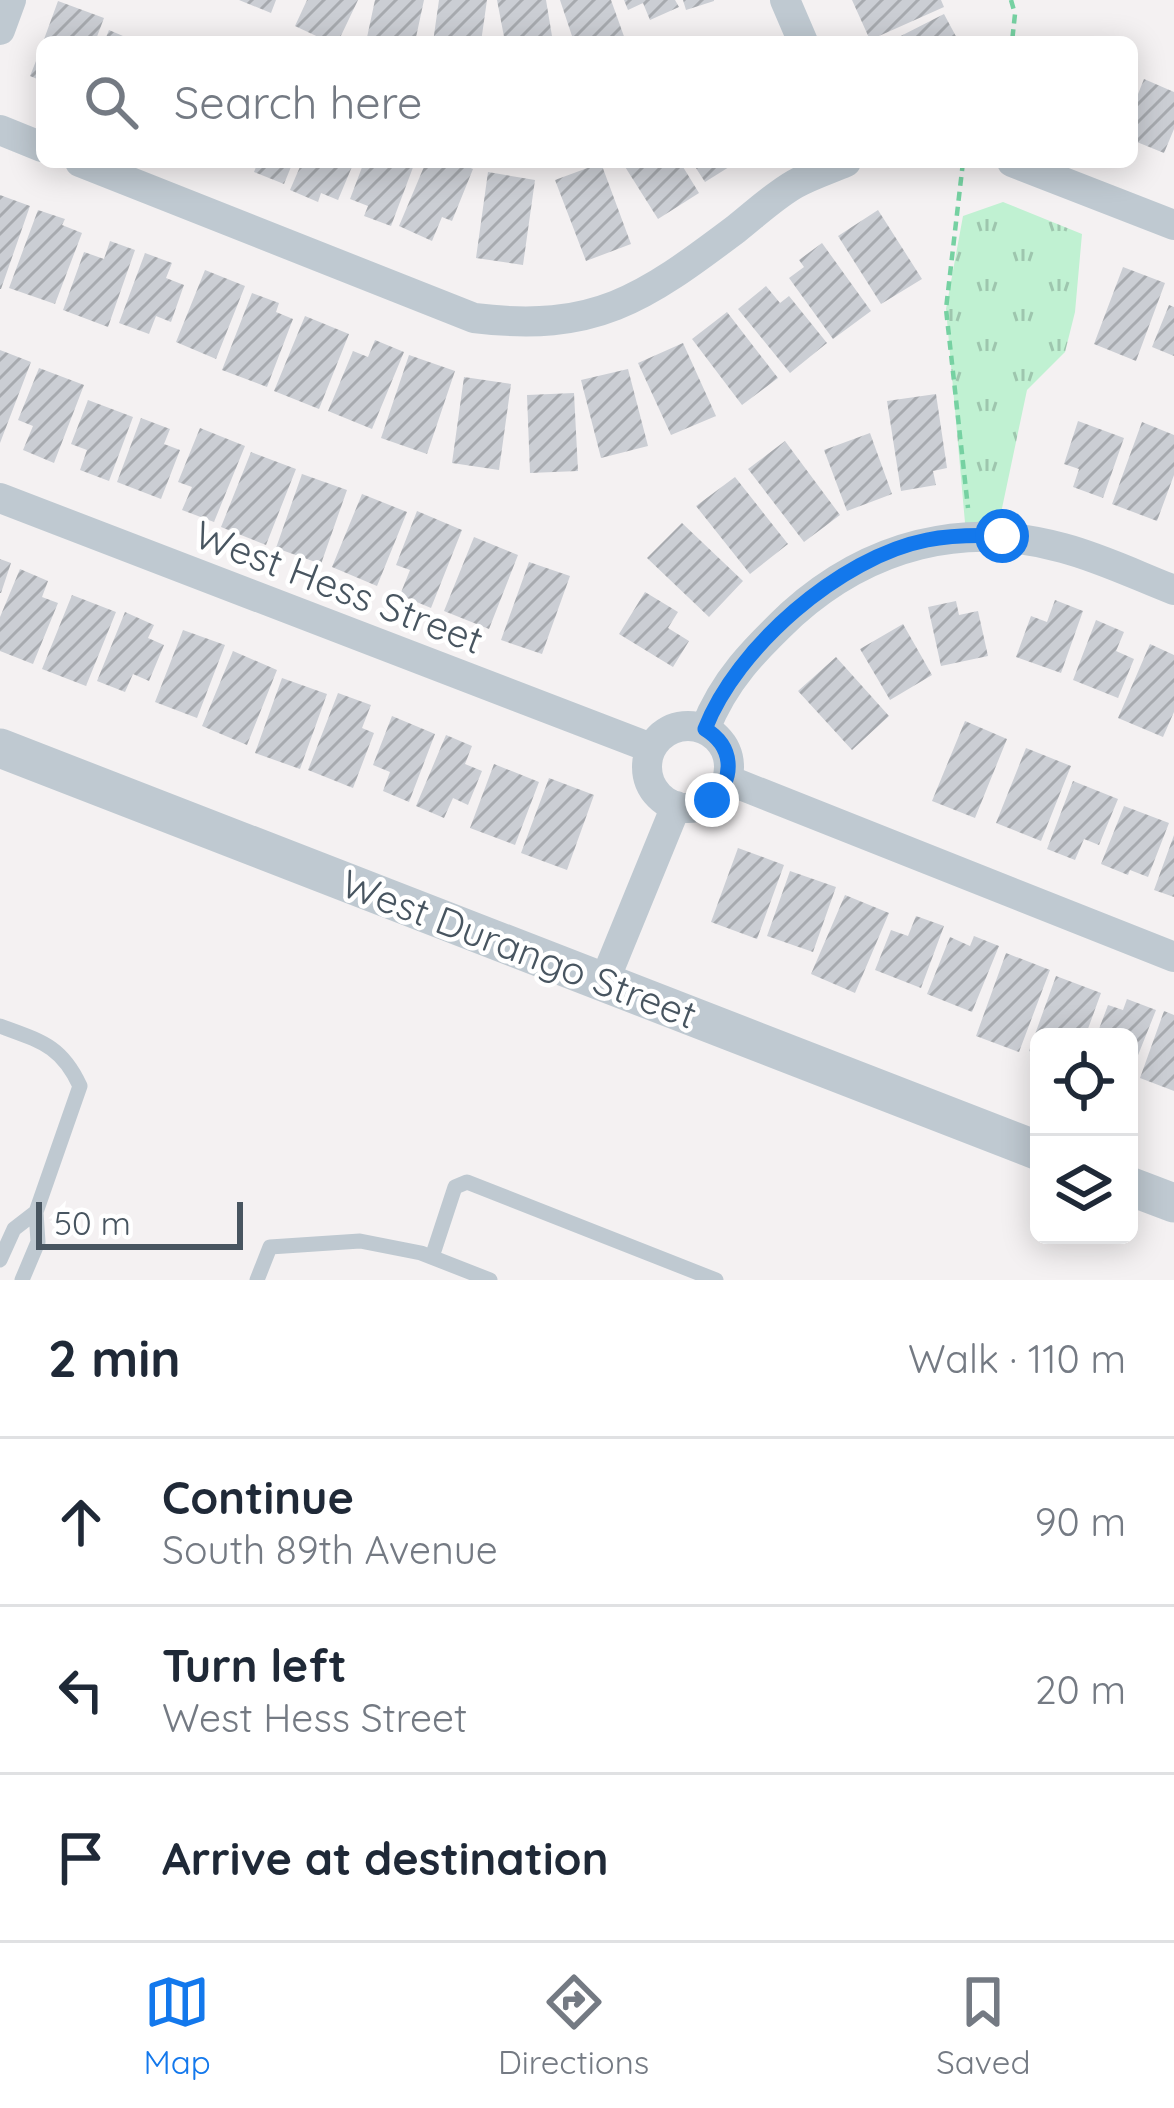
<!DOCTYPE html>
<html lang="en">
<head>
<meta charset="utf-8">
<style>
  body { margin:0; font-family:Quicksand,sans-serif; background:#f2f2f3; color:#1f2937 }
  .controls { position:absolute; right:36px; bottom:36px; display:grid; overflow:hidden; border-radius:18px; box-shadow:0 6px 30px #0003 }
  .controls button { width:108px; height:108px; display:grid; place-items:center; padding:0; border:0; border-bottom:3px solid #e0e1e3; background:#fff; color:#1f2937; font:60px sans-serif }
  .scale { position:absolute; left:36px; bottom:30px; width:207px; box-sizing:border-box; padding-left:12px; border:6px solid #485560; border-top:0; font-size:33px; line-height:42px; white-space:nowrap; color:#485560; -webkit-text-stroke:9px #fff; paint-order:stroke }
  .stop { position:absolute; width:36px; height:36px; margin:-27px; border:9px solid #1378ec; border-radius:50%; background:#fff }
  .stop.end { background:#1378ec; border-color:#fff; box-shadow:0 3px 12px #0008 }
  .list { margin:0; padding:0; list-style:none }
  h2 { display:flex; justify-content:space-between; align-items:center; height:156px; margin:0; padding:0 48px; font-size:51px }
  h2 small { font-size:39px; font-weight:400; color:#747a83 }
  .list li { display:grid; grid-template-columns:78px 1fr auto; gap:36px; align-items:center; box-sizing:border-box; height:168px; padding:0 48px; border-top:3px solid #e0e1e3 }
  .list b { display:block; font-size:45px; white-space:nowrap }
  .list p { margin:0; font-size:39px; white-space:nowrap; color:#747a83 }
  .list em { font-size:39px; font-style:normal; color:#747a83 }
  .icon { flex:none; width:66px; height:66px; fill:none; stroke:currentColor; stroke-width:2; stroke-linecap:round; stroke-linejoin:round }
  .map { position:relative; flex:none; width:1174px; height:1280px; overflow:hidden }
  .search { position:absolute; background:#fff; box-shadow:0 6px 30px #0003; left:36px; right:36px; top:36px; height:132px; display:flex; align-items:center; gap:30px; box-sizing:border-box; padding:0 42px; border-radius:18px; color:#747a83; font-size:45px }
  .sheet { height:660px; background:#fff }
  nav { display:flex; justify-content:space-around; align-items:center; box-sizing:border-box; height:168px; border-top:3px solid #e0e1e3; background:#fff; font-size:33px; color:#747a83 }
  nav a { display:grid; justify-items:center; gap:6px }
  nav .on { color:#1378ec }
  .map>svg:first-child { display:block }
</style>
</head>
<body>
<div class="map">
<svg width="1174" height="1280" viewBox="0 0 1174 1280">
  <defs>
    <pattern id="park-tufts" width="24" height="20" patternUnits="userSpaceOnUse" patternTransform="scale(3)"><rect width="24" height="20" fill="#c0f1d2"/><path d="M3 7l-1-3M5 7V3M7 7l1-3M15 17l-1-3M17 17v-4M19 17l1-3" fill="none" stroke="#9ec6ae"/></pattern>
    <pattern id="building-hatch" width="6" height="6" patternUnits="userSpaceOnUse" patternTransform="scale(3)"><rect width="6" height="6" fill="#cbced4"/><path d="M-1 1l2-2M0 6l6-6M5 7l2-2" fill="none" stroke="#a7aaaf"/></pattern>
  </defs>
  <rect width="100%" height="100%" fill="#f4f1f2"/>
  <path fill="url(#park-tufts)" d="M1003,202L1082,234L1075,312L1065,352L1027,390L1001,513L966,534L946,309L963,216Z"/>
  <path fill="url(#building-hatch)" d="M239,0H276L271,13Z
    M307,0H358L338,42H329L295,26Z
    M375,0H424L415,42H366Z
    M439,0H487L481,42H433Z
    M497,0H546L553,42H505Z
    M560,0H611L626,42H574Z
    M624,0H675L679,7L650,20L643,3L628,10Z
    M683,0H714V1L686,10Z
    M852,0H941L944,7L870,40Z
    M58,1L104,18L95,42H43Z
    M944,14L959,42H889Z
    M109,30L137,42H104Z
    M42,46V81L30,76Z
    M1144,79L1174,92V129L1164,153L1132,140V109Z
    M258,162H293L284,184L254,172Z
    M302,162H354L338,200L321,193L318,202L290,190Z
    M364,162H415L391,226L364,216L368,206L350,199Z
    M426,162H456L473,169L452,221L442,217L432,241L399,226Z
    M622,162H680L699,193L658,219Z
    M692,162H737L705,182Z
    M601,163L631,244L586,261L555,180Z
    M488,172L535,180L523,265L476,258Z
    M0,195L30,206L1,289H0Z
    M38,210L65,219L62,225L82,233L55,304L9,288Z
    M878,210L922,279L881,304L838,236Z
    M110,241L135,250L108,327L63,310L84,252L104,259Z
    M822,243L871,311L833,339L789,278L804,267L799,260Z
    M145,253L172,263L166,278L184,285L171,322L156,316L149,334L119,323Z
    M1123,267L1165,283L1136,361L1094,344Z
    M205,270L245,286L216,359L176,342Z
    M766,286L780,303L789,296L827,343L790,373L738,309Z
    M252,293L279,303L276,312L293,319L267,387L222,370Z
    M1169,305L1174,307V356L1152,347Z
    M727,312L778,378L742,405L692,339Z
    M305,316L349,334L319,409L274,391Z
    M375,340L404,352L372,429L328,411L353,351L368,357Z
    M683,343L716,416L671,435L638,363Z
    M0,350L31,362L0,443Z
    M409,355L455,371L427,454L381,438Z
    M39,368L84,385L54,463L23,450L33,426L18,420Z
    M628,369L648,446L601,458L581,380Z
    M464,377L511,384L499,470L452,463Z
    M574,393L578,471L530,473L527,395Z
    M936,394L947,468L933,471L936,485L901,491L887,401Z
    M88,400L133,417L109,481L80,470L87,450L71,444Z
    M141,418L170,429L164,444L180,450L161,499L117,482Z
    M1078,421L1124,438L1103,498L1073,487L1079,469L1064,464Z
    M1142,422L1174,435V475L1157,521L1112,504Z
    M200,428L245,446L214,522L182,510L192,487L178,482Z
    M870,433L892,494L847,511L824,450Z
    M785,441L840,515L804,542L748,469Z
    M251,452L296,469L266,545L221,527Z
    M302,474L347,490L321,564L276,548Z
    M735,477L788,544L750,574L696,506Z
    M362,494L407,512L377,586L332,567Z
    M417,511L462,530L431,608L400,595L410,570L396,565Z
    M682,523L743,581L709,617L647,558Z
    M474,537L518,555L489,629L444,611Z
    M0,559L11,563L1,593H0Z
    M529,562L570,576L542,654L501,640Z
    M20,569L48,581L42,597L58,603L33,664L0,651V617Z
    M645,592L678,612L668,628L689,641L673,667L619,634Z
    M72,595L116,612L86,686L42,669Z
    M1055,600L1083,611L1061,673L1016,657L1031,616L1047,622Z
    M956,601L959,615L978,611L988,656L941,666L928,607Z
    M125,612L154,625L148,638L164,645L149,681L133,674L125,692L97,681Z
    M1096,620L1124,632L1116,651L1134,659L1118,698L1073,680Z
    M903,624L932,675L890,700L860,649Z
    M183,630L225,645L197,718L155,702Z
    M1150,644L1174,655V712L1163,737L1118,718Z
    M233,651L277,670L247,745L202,726Z
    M836,657L889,716L852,750L798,691Z
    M282,678L327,694L300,769L255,753Z
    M338,693L371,705L362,728L374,733L353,788L308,770Z
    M392,716L435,734L409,802L383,791L390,772L373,765Z
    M965,721L1007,739L975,818L932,801Z
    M446,735L472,746L465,764L482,771L468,805L453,798L444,818L416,806Z
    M1026,748L1071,766L1041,841L996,823Z
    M494,764L539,782L515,845L470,828Z
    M549,778L594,795L567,870L521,853Z
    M1073,781L1118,799L1099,845L1084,839L1075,860L1047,849Z
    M1124,806L1169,823L1148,877L1130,870L1128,875L1101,864Z
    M1174,835V897L1154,890Z
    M738,848L784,865L757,939L711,922Z
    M790,871L836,887L813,952L767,936Z
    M845,895L889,913L855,993L811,974Z
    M916,916L944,926L921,988L875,970L891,930L908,936Z
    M974,936L999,946L972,1012L927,994L950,937L970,946Z
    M1006,953L1050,970L1019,1052L976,1036Z
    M1056,976L1101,993L1085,1037H1039V1055L1029,1051Z
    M1127,999L1156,1010L1129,1078V1037H1096L1108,1005L1123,1010Z
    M1164,1011L1174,1015V1091L1140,1078Z"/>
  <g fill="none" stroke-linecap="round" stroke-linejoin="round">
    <path stroke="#76d1a2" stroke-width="4.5" stroke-dasharray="9 6" stroke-linecap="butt" d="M1011,0L1015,14L1012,42
      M963,162L946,309L968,508"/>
    <path stroke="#bfc9d1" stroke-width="15" d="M0,1026C40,1041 61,1045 80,1086L36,1212L38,1242L22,1280
      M432,1257L455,1187L467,1182L716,1280
      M0,1260L14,1229L36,1212
      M257,1280L270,1247L360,1241L421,1253L490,1280"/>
    <path stroke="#bfc9d1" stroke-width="30" d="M785,0L803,42
      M0,30L11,0
      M0,130L42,147
      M80,162L474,318C595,333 643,299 736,229C755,214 774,196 795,184C811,175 830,169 846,162
      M1012,162L1174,225
      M0,498L651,748
      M647 767a41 41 0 1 1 82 0a41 41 0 1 1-82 0Z
      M705,729C724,680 755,649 792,614C869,545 964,520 1063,548C1101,558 1138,576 1174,590
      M728,780L1174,957
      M604,982L676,806"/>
    <path stroke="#bfc9d1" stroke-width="39" d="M0,748L1039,1151
      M1129,1186L1174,1203"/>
  </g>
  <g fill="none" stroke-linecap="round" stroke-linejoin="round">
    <path stroke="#1378ec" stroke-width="15" d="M712,800C736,777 733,746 705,729C736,648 840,557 927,540C952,535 976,535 1002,536"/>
  </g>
  <g text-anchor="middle" stroke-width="9" stroke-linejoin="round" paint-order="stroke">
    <g font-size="39" fill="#485560" stroke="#fff">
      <text transform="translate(339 587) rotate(21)" y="14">West Hess Street</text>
      <text transform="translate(519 949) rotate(21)" y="14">West Durango Street</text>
    </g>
  </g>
</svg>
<div class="controls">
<button><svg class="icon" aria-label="locate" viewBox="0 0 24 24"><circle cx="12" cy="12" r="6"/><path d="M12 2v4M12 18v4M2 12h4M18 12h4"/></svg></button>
<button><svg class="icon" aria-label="layers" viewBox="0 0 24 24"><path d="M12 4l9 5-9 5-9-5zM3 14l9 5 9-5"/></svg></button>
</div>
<div class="scale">50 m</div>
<div class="stop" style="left:1002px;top:536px"></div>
<div class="stop end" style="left:712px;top:800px"></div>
<div class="search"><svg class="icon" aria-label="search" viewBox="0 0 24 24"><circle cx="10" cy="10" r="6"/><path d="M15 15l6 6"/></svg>Search here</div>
</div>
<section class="sheet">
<h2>2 min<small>Walk · 110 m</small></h2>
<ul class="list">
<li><svg class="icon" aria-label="ahead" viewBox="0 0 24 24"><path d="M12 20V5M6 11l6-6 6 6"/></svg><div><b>Continue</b><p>South 89th Avenue</p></div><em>90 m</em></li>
<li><svg class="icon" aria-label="left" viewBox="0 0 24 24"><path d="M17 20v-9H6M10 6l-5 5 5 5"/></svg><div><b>Turn left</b><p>West Hess Street</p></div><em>20 m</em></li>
<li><svg class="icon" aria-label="arrive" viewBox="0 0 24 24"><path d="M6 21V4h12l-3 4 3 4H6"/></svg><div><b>Arrive at destination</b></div></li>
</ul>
</section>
<nav>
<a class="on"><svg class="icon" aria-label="map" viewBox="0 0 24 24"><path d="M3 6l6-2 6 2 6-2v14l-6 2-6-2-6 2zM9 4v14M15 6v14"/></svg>Map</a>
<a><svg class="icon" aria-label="directions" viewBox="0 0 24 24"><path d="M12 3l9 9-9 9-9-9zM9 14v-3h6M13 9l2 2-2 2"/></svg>Directions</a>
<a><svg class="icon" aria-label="saved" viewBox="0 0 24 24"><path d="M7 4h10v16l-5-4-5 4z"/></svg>Saved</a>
</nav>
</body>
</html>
